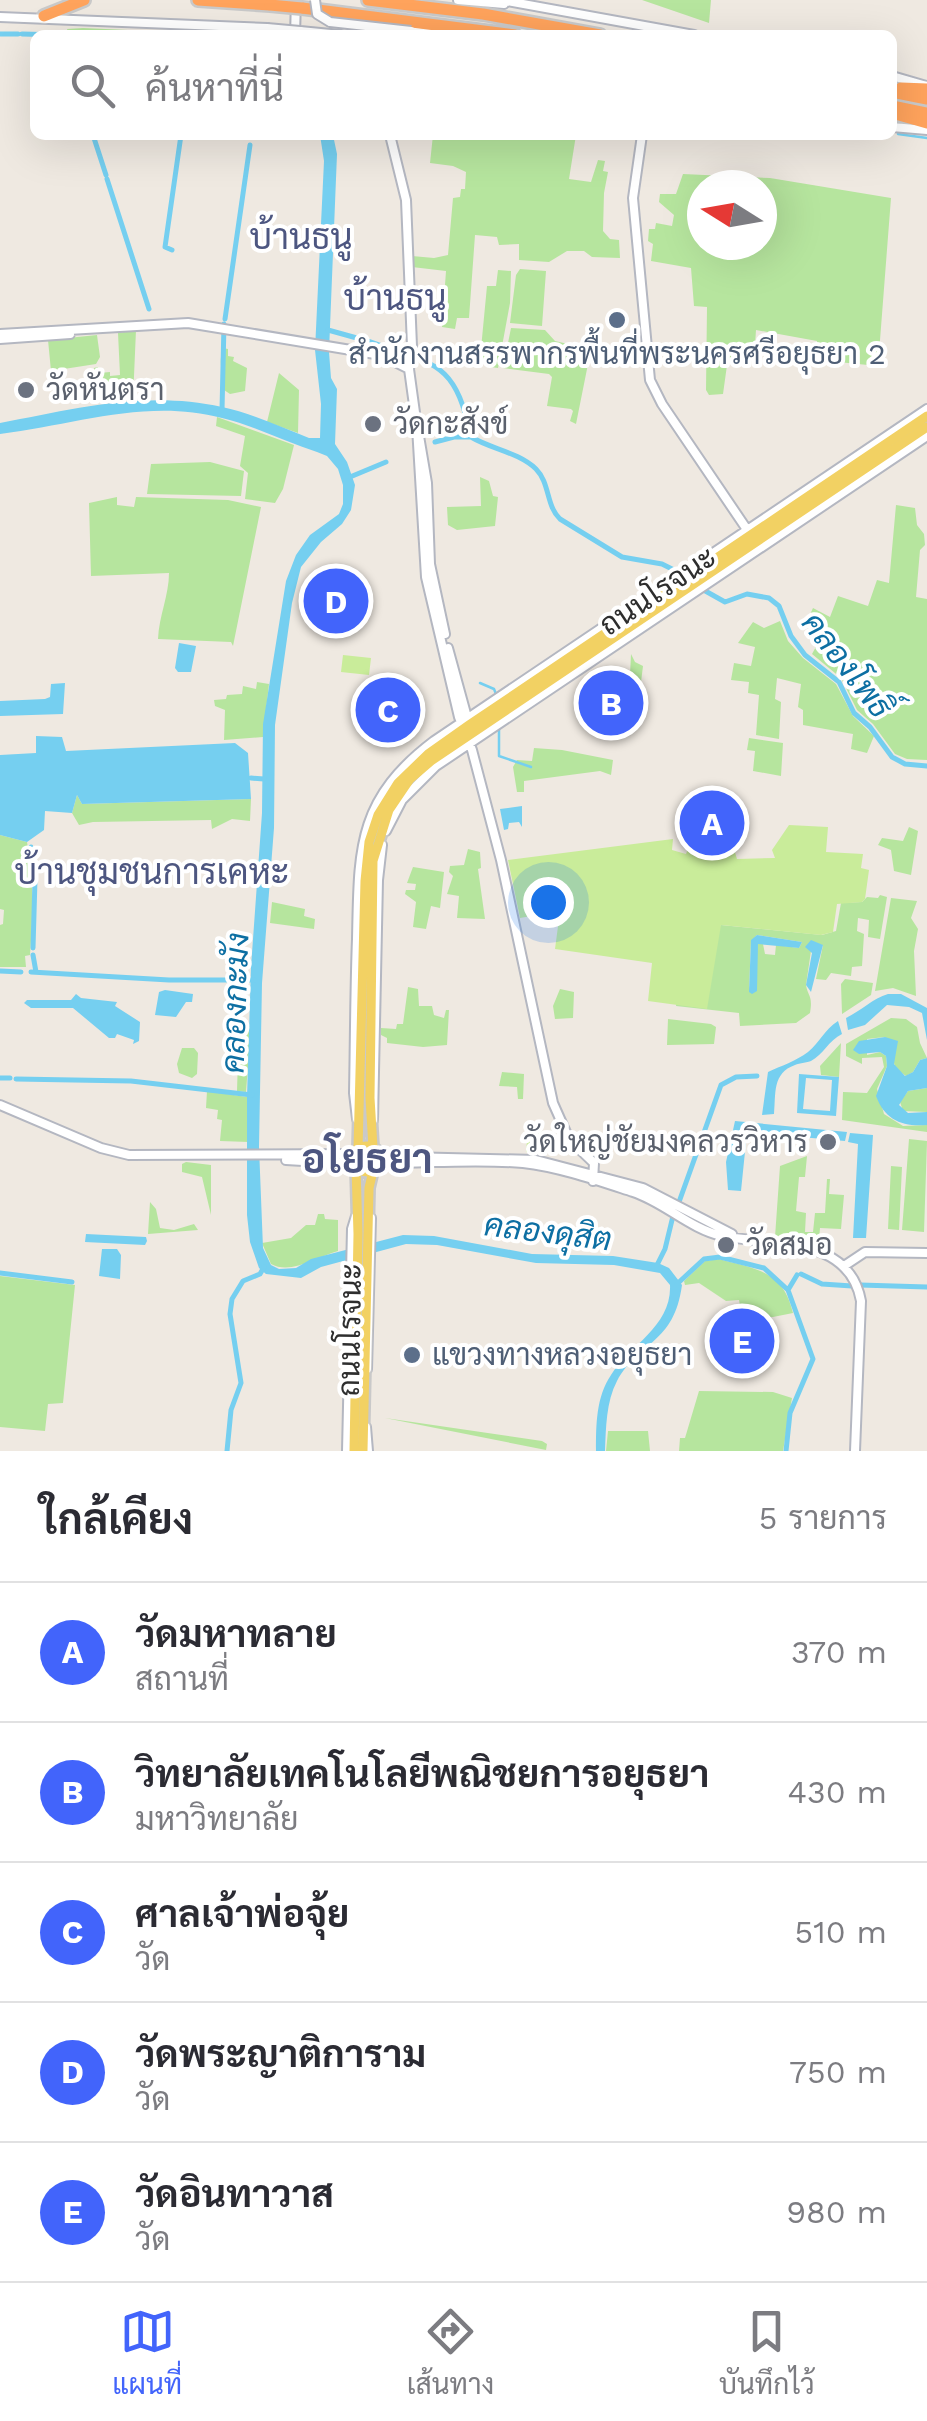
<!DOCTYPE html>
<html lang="th">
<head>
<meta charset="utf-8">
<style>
  body { margin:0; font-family:"Work Sans",Sarabun,sans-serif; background:#f2f2f3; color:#2b2b33 }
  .compass { position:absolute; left:687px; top:170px; width:90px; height:90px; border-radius:50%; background:#fff; box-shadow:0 10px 40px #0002; rotate:281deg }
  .you { position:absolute; left:548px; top:902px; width:35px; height:35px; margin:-25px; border:8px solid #fff; border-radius:50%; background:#1a73e8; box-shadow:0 0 0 15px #1a73e833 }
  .badge { display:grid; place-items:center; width:65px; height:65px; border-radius:50%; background:#4264fb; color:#fff; font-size:32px; font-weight:700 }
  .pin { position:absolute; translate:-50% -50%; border:5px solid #fff; box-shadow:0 2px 10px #0006 }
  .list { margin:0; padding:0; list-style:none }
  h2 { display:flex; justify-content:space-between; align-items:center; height:130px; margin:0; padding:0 40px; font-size:42px }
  h2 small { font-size:32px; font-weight:400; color:#7c7c81 }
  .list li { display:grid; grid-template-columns:65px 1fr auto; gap:30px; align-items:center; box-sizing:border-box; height:140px; padding:0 40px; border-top:2px solid #e1e1e2 }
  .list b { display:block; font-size:38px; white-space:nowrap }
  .list p { margin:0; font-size:32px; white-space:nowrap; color:#7c7c81 }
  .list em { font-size:32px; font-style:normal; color:#7c7c81 }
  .icon { flex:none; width:55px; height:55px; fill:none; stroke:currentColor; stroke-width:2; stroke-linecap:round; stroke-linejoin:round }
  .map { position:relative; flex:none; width:927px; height:1451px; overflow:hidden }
  .search { position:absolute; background:#fff; box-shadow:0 10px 40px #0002; left:30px; right:30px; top:30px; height:110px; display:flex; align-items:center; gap:25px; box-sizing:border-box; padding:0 35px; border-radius:15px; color:#7c7c81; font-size:38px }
  .sheet { height:830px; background:#fff }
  nav { display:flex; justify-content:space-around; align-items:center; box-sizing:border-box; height:140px; border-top:2px solid #e1e1e2; background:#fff; font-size:28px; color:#7c7c81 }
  nav a { display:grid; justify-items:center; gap:5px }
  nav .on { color:#4264fb }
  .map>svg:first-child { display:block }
</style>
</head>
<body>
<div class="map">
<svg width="927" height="1451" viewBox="0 0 927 1451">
  <rect width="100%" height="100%" fill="#efe9e1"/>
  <path fill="#b6e59e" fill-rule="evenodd" d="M642,0H711L709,23Z
    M83,28L240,35H69L67,29Z
    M433,135H576L569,179L591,182L598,160L605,161L603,171L608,172L604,193L603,231L610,239L619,240L620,258L592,257L584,251H567L549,262L519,260V244L499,245L497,237L475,235L469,318H457L455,329L442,327L446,271L412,267V256L434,258L448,255L453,198L460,197L461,189H465L466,172L453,166L430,163Z
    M683,174L770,178L891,198L878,366L818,360L817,341L756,330L754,360L728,358L723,394L709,395L706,390L707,307L694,306L691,268L651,261L653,244L648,241L649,229H655L656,223L672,226L674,215L659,202L660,194H676ZM702,185H762V245H702Z
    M520,269L546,271L542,326L510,323L516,275Z
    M498,270L511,271L510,303L498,368L491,367L490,360L480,359L487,286H496Z
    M511,328L545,330L555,341L568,344L569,365L576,364L579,344L610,351V354H590L576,424L570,421L573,411L571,409L547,406L552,377L549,374L503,368Z
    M136,330L133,399L105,403L101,382L95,379L94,368L98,367L99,373L110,372V376L120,375L118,333Z
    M97,335L100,357L96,364L51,371L48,340Z
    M223,348L228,349V356L234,357L233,361L247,368L245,391L230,394L224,390C225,374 217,367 223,348Z
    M279,373L299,390L298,433L267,422Z
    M217,417L294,445L283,489L275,503L245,499L248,473L240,466L245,436L216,426Z
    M210,462L244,471L241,496L147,494L151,464Z
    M480,477L489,481L493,496L498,497L495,526L457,530L448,525L447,507L481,506Z
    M117,497V505L134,507L136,497L228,500L261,507L233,646L231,642L158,639C159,616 169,595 169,573L91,576L89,503Z
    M896,505L915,508L917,525L924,534L925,545L920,550L916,597L927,599V760L907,759L895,754L873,724L857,710L841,678L812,654L823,634L806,623L813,608L830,617L838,596L868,606L877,580L889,583Z
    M780,621L788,641L803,658L836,684L853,716L874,736L867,753L851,749L853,734L803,725V710L798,707L801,684L777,678L775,699L781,702L779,739L756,735L759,695L748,693L749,682L731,680L734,663L751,666L755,647L738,643L753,622L764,628Z
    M631,654L635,662L643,666L639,698H629Z
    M257,682L269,684L263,737L224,740L225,710L215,706L214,700L226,699L227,695L242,694L243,686L256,689Z
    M749,738L783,743L781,776L753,771L755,751L747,750Z
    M534,748L562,750L613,760L611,775L600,771L524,781V792H517L513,767L517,760L532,761Z
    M77,795L82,804L251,799L250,821L232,819L212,829L211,820L93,822L79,825L72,813Z
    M909,827L918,831L911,875L894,871L891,850L878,845L882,838L903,841Z
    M0,835L27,842C34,879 33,917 30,955L25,956L26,967H0V925L3,924L4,910L0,909Z
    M468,849L480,852L481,868L478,869L485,919L457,918L459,896L447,894L453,876L449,872L450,866L464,865Z
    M413,867L444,872L440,908L431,906L426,929L413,927L416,902L405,894L406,890H415L416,884L407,883Z
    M880,895L887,897L880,939L868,937L869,920L858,918L857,931L864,934L862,966L852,967L851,976L831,973L826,980L816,979L823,945L811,951L806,985C808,997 813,995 810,1013L796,1023L740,1026L739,1013L676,1006L680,981L721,925L822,935L836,931L841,903L862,902L867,897L878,898ZM757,935L802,942L799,948L776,945L775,955L765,954L763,944H758L749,991L751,941Z
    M891,898L917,901L911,918L918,929L914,951L916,996L893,988L875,991Z
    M272,902L305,909L304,916L315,919L314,929L270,923Z
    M845,979L873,983L871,995L842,1014L841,984Z
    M408,987L418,989L419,1006H432L434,1015L444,1018L446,1010H449L447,1045L423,1047L387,1043V1038L381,1035V1028L396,1029L397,1024H403Z
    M560,989L574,992L573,1018L555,1019L553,1006Z
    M891,1018L906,1019L917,1027L920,1043L927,1058L920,1060L913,1072L906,1076L896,1069L885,1037L867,1039V1055L880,1052L886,1056L887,1066L877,1089L884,1114L903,1126L927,1125V1132L842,1120L843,1092L867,1093L884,1067L882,1057L862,1058V1064L846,1056V1044Z
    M668,1019L711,1024L716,1027L714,1044L667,1045Z
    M232,1026H251L246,1092L237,1091L238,1058L231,1057Z
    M841,1043L839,1077L821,1075L820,1066Z
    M182,1048H194L198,1053L197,1074L192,1078L179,1073L177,1064Z
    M502,1072L524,1074L523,1099H518L517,1087L499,1086Z
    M927,1088V1112L903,1111L900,1102L908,1091Z
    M207,1091L247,1097L249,1142L220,1141L222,1120L217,1119L218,1110L206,1108Z
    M909,1139L927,1141L924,1232L902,1230Z
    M807,1156L805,1177H799L796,1211L806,1213L805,1232H813L815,1213H825L827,1179H830L829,1194L844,1195L841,1229L820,1228L819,1240L775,1237L780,1166Z
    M186,1162L211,1165V1215L202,1177L182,1172V1164Z
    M891,1166L902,1167L899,1230L888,1229Z
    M150,1202L156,1209L160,1228L174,1230L194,1224L198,1230L148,1234Z
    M318,1214H324L325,1219L338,1220V1251C317,1257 291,1275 271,1264L262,1243L291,1238L306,1225H315Z
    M719,1259C755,1269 783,1270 793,1313L773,1317L742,1318L739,1300L726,1301L699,1283L685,1285L684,1281L705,1261Z
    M0,1276L75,1285L63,1403L48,1404L45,1431L0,1427Z
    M699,1391L773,1392L792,1398L783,1451H679L680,1438H685Z
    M385,1418L542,1441L547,1444L546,1450Z
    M608,1431H648L650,1451H606Z"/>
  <path fill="#c9ec9a" d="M343,655L371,658L369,675L341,672Z
    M704,807L722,809L737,859L775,858L772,850L789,825L828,827L826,852L863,854L861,868L869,870L865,899L862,902L837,904L833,932L821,935L721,925L707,1009L648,1001L652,963L555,949L560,911L520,918L508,860L673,839L672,850L686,854Z
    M528,1130L549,1132L547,1154L526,1152Z"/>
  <path fill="#75cff0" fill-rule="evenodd" d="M320,135H333L337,154L329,352L331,378L337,389L335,444L347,462L355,485L351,510L342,524L321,542L301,567L292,603L275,725L274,828L262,983L259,1147L263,1248L271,1265L279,1269L296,1268L311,1259L403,1235L434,1236L532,1254L613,1256L658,1263L669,1268L682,1285C674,1344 640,1340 617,1381C606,1402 606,1428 605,1451H596C596,1425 596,1397 611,1375C630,1345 672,1326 670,1285L660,1273L614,1265L536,1263L437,1245L406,1244L321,1267L301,1278L266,1274L259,1268L250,1242L247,1215V1097L251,967L262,813L263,724L286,581L296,555L310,535L339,514L343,504V485L338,469L327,456L317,452C286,442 255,426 222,418C146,398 75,425 0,434V423C75,409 145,390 222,407C251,413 281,427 309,438H320L321,404L315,350L324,161Z
    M179,643L196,646L191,672H178L175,668Z
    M65,683L63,714L0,716V701L45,699L50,697L51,684Z
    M36,736L62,737L66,751L235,743L248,753L251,799L82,804L77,795L72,813L45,811L44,830L27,842L0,835V755L36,753Z
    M522,806V827L519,822L509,823L508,829L504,830L500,809Z
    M757,935L802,942L799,948L758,944L757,991L752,994L749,992L751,940Z
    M811,940L823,945L811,992L806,985L812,953L805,947Z
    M165,990L193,994L192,1002H186L176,1017L155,1015L159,992Z
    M76,994L81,998L117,1002L115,1006L140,1022L139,1041L133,1044L134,1040L117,1034L115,1038H109L73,1008H31L24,1003L27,1000H71Z
    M888,994H901L927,1008V1040L922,1013L909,1007L887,1005L865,1025L848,1030L846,1018C861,1011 873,998 888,994Z
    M838,1021L842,1034C829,1040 823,1055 811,1061C808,1062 797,1064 795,1065C772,1073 776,1094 774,1114L762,1115L768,1072C781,1066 796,1061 808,1052C820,1042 824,1030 838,1021Z
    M885,1037L898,1041L894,1064L905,1076L913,1072L920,1060L927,1058V1088L908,1091L899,1105L908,1113L927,1112V1125C902,1127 885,1120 876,1096L887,1066L886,1056L880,1052L859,1054L853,1050L859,1041Z
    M799,1074L839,1077L836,1116L797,1113ZM806,1078L832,1080L830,1111L803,1109Z
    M735,1121L847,1132L845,1141L747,1132L741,1191L728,1190L726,1162Z
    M850,1133L873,1135L866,1238H853L858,1144L848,1142Z
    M86,1234L146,1237L147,1241L145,1245L85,1242Z
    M102,1249H117L121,1255L120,1279L99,1276Z"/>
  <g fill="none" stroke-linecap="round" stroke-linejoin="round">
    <path stroke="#75cff0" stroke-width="2.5" d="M898,134L927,138
      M480,683L494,689L496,694
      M499,727V756L531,767"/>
    <path stroke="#75cff0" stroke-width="5" d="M0,34H18
      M22,34L61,35
      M93,135L106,175
      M107,179L149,309
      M172,250L165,247L181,135
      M225,319L250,145
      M328,330L364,340
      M368,341C435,365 455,360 471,437C491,449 518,452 536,469C550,483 546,506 560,519L622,557L662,564L684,575
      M222,410L224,324
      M435,442L454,437H471
      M350,477L386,462
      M700,588L725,602L747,594L769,598L779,606L791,636L805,655L839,682L854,713L870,727L892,757L905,764L927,766
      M251,778L264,779
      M31,847L35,879L33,948
      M33,955L36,972
      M0,971L21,972
      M31,972L169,980H254
      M0,1078H10
      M16,1079L131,1081L252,1095
      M679,1202L721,1085L736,1077L757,1076
      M657,1265L665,1249L673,1216
      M0,1273L72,1282
      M801,1274L822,1284L852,1286
      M677,1284L704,1259L720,1257L764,1268L788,1290L813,1359L790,1413L786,1451
      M860,1285L927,1287
      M788,1290L797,1275
      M227,1451L231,1410L241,1383L230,1314L232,1299L243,1281L260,1274L264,1267"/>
    <g stroke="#b4b7c1" stroke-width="12">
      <path id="secondary" d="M458,0L504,4
        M501,0L694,35
        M0,17L267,28
        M300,31L341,35
        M411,31L445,35
        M295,35L296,0
        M892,76L926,86
        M892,127L927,130
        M390,135L406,200L412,346L409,369
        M642,135L633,198L650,380L662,404L750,534
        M0,334L188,323L381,355L409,369L417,427L426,577L459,717L472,750L501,860L553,1103L569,1139L594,1163L593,1181
        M0,339L70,334
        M419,436L427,483L430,564L445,634
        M448,648L468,721
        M386,831L402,800L436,766L927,436
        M0,1105L101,1148L129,1155L354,1154
        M357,1119L354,1093C355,1042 355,990 357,939C359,850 356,800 434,741L927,409
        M373,1120L378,880L382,845
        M378,1152L406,1157L536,1160L643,1188L732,1234
        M286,1160L354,1164
        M378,1166L386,1163C431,1163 478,1159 523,1163C559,1167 599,1181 633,1192C664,1202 690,1229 722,1236C772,1246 849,1235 861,1301L855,1451
        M844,1266L865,1252L927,1253
        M367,1369L371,1218
        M366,1427L368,1451
        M347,1451L352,1229L356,1216"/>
    </g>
    <g stroke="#c9c9c9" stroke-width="14">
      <path id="primary" d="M354 1159a13 13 0 1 1 26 0a13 13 0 1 1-26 0Z
        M373,1147L370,1098L373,861L389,810L410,779L431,761L927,427
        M358,1149L365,881L369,842L378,815L398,783L428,754L469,725L927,416
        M354,1451L358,1234L356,1167
        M363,1451L369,1188L373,1171"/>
    </g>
    <g stroke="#c9c9c9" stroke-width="16">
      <path id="highway" d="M198,0L270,5
        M368,0L483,14L600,35
        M302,8L515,35
        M44,16L84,0
        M901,88L927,89
        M892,92L927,99
        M892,106L927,113
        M892,113L927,123"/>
    </g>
    <use href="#secondary" stroke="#fff" stroke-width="8"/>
    <use href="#primary" stroke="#f2d163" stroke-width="9"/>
    <use href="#highway" stroke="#ffa35c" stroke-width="11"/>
    <g stroke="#b4b7c1" stroke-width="12" stroke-linecap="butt">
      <path id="secondary-bridge" d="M315,0L317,14L330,22L411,31
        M267,28L300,31"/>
    </g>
    <g stroke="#c9c9c9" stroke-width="16" stroke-linecap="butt">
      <path id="highway-bridge" d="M270,5L302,8"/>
    </g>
    <use href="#secondary-bridge" stroke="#fff" stroke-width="8"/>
    <use href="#highway-bridge" stroke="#ffa35c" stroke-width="11"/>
  </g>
  <g fill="#5c6f8a" stroke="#fff" stroke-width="4">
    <circle cx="617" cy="320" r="10"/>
    <circle cx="412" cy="1355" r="10"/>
  </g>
  <g fill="#6b7280" stroke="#fff" stroke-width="4">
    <circle cx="26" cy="390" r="10"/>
    <circle cx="373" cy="424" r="10"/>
    <circle cx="828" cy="1142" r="10"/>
    <circle cx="726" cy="1245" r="10"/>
  </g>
  <g text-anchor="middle" stroke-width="8" stroke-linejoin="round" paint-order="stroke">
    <g font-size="30" fill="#4e5e75" stroke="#fff">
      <text x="617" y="364">สำนักงานสรรพากรพื้นที่พระนครศรีอยุธยา 2</text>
      <text x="432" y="1365" text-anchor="start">แขวงทางหลวงอยุธยา</text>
    </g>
    <g font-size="30" fill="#5b616d" stroke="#fff" text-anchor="start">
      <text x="46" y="400">วัดหันตรา</text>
      <text x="393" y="434">วัดกะสังข์</text>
      <text x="808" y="1152" text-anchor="end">วัดใหญ่ชัยมงคลวรวิหาร</text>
      <text x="746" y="1255">วัดสมอ</text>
    </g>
    <g font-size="30" fill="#2e2e2e" stroke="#fff">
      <text transform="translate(658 591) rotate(-34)" y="10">ถนนโรจนะ</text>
      <text transform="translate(350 1330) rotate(-89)" y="10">ถนนโรจนะ</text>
    </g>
    <g font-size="32" font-style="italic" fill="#0d6fa3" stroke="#fff">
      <text transform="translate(847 665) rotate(52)" y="11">คลองโพธิ์</text>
      <text transform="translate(235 1003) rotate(-88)" y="11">คลองกะมัง</text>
      <text transform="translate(548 1232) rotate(7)" y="11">คลองดุสิต</text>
    </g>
    <g font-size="35" fill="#4d5680" stroke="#fff">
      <text x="301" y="249">บ้านธนู</text>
      <text x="395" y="310">บ้านธนู</text>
      <text x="152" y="884">บ้านชุมชนการเคหะ</text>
    </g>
    <g font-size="40" font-weight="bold" fill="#4d5680" stroke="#fff">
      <text x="367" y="1173">อโยธยา</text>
    </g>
  </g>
</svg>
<svg class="compass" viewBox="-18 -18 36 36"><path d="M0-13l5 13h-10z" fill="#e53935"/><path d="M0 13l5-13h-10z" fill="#7c7c81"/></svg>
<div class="you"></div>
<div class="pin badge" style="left:712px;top:823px">A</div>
<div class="pin badge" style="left:611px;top:703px">B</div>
<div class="pin badge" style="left:388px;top:710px">C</div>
<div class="pin badge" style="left:336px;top:601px">D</div>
<div class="pin badge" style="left:742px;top:1341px">E</div>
<div class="search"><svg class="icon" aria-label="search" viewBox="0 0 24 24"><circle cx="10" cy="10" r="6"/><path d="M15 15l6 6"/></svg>ค้นหาที่นี่</div>
</div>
<section class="sheet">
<h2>ใกล้เคียง<small>5 รายการ</small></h2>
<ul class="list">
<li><span class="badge">A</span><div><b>วัดมหาทลาย</b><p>สถานที่</p></div><em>370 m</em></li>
<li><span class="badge">B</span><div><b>วิทยาลัยเทคโนโลยีพณิชยการอยุธยา</b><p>มหาวิทยาลัย</p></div><em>430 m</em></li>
<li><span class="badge">C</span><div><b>ศาลเจ้าพ่อจุ้ย</b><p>วัด</p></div><em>510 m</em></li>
<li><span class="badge">D</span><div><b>วัดพระญาติการาม</b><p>วัด</p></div><em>750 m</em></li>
<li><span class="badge">E</span><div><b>วัดอินทาวาส</b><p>วัด</p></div><em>980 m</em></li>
</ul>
</section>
<nav>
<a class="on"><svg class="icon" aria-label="map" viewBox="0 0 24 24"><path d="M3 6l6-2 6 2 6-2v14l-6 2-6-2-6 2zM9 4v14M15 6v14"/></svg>แผนที่</a>
<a><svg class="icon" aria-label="directions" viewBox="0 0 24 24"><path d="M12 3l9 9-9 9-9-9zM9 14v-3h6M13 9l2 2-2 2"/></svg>เส้นทาง</a>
<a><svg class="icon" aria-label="saved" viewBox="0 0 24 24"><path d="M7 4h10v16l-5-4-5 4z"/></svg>บันทึกไว้</a>
</nav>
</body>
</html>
